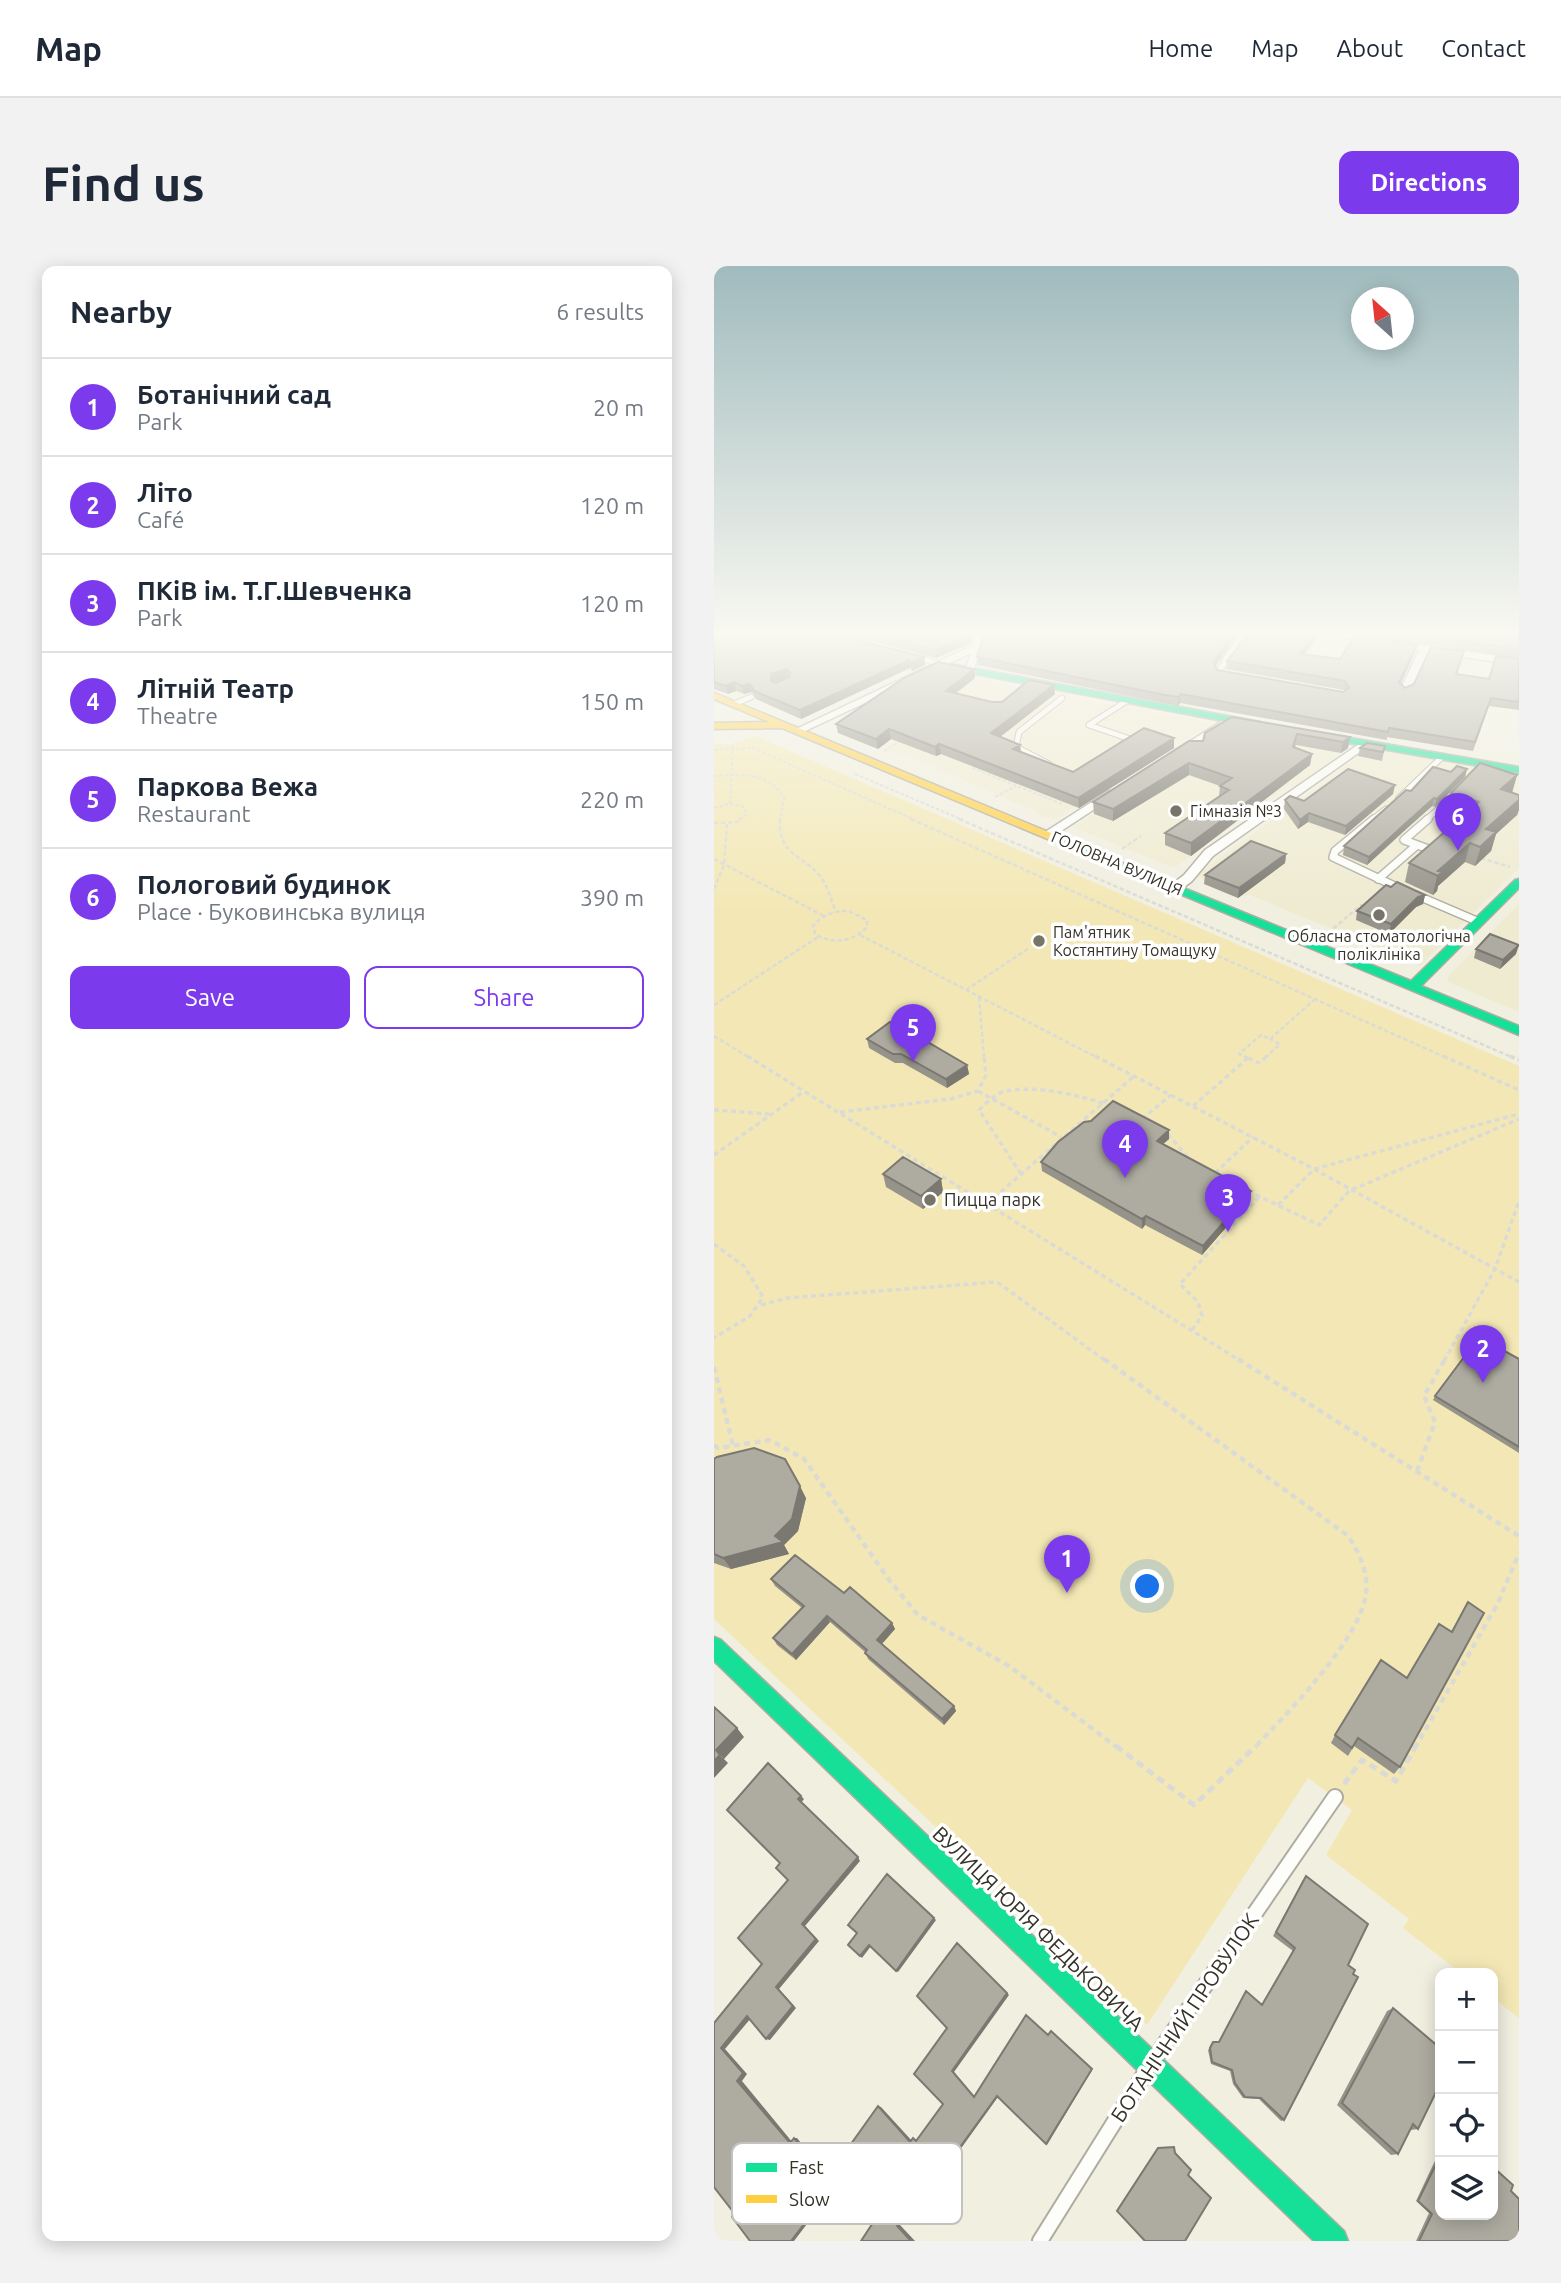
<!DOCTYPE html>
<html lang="en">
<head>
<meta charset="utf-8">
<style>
  body { margin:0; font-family:Ubuntu,sans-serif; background:#f2f2f3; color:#1f2937 }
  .controls { position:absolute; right:21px; bottom:21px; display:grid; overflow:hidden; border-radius:14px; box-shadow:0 4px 18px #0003 }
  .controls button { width:63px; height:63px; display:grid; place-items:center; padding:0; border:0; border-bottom:2px solid #e0e1e3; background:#fff; color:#1f2937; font:35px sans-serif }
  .compass { position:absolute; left:637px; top:21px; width:63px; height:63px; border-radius:50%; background:#fff; box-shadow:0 4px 18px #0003; rotate:333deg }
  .you { position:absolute; left:434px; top:1321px; width:24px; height:24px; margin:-18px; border:5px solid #fff; border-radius:50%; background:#1a73e8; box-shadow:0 0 0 10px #1a73e833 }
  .badge { display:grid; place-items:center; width:46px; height:46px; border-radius:50%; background:#7c3aed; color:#fff; font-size:23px; font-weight:700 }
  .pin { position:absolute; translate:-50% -58px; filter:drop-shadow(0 2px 4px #0008) }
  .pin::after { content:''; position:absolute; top:37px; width:24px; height:21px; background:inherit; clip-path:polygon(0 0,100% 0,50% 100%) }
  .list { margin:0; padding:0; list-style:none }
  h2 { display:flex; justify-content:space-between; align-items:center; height:91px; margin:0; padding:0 28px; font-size:30px }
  h2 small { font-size:23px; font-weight:400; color:#747a83 }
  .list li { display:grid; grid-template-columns:46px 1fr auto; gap:21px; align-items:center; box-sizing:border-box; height:98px; padding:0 28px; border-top:2px solid #e0e1e3 }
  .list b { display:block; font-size:26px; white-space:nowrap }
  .list p { margin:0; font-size:23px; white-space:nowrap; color:#747a83 }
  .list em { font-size:23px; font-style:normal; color:#747a83 }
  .actions { display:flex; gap:14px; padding:21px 28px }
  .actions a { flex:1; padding:16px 0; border:2px solid #7c3aed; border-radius:14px; text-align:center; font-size:24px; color:#7c3aed }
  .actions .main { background:#7c3aed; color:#fff }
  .icon { flex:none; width:38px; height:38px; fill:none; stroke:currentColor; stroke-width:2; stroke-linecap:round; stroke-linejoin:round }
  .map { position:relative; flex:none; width:805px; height:1975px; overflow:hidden; border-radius:14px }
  header { display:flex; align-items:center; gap:42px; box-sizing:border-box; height:98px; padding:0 35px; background:#fff; border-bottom:2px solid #e0e1e3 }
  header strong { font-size:33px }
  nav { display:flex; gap:38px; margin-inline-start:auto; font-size:24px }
  .intro { display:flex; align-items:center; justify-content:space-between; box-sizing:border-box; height:168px; padding:0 42px }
  h1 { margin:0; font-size:49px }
  .button { padding:18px 32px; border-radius:14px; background:#7c3aed; color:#fff; font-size:24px; font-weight:700 }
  main { display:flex; gap:42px; padding:0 42px }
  aside { flex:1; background:#fff; border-radius:14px; box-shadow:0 4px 18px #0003 }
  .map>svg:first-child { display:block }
</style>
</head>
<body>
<header>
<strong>Map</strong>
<nav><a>Home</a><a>Map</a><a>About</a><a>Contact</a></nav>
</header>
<div class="intro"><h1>Find us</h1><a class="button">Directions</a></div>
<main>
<aside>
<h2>Nearby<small>6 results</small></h2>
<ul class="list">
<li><span class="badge">1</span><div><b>Ботанічний сад</b><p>Park</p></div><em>20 m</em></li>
<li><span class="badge">2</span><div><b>Літо</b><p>Café</p></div><em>120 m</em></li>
<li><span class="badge">3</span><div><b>ПКіВ ім. Т.Г.Шевченка</b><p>Park</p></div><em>120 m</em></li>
<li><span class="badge">4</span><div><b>Літній Театр</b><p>Theatre</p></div><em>150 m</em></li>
<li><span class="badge">5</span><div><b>Паркова Вежа</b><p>Restaurant</p></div><em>220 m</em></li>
<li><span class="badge">6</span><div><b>Пологовий будинок</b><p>Place · Буковинська вулиця</p></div><em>390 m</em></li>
</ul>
<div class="actions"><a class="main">Save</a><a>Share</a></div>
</aside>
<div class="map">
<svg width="805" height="1975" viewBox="0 0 805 1975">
  <rect width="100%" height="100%" fill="#f1efe0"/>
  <path fill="#efebd1" d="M232,406L324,426L498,457L342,553L327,551L320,545L193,489L169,484L188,472Z
    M520,460L631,484L581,521L576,519L561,529L460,602L359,561Z
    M658,481L805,509V602L706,700L536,629L530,630L481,610Z
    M805,638V746L734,716V710Z"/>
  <path fill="#f3e8b5" d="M41,470L805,800V1752L779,1732V1707H747L689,1662L695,1653L612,1589L638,1544L594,1512L433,1759L0,1353V478H17Z"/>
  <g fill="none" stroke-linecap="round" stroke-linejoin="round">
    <g stroke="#aeaca1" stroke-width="7">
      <path id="lane-far2" d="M202,390L224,398
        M508,408L503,407L513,394
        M20,438L37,431
        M408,478L416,473L375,459L411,436
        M335,498L302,481L305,466L348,432
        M685,532L728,491
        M720,547L743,554
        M658,554L672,543
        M712,554L744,526"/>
    </g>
    <g stroke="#aeaca1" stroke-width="10">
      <path id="lane-far1" d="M660,553L621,585L619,591L689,624
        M714,553L690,574L717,584L722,580
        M737,553L748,556L743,561
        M664,613L703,579
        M702,629L765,656"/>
    </g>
    <g stroke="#aeaca1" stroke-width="18">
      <path id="lane" d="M441,1792L621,1531
        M326,1975L431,1807"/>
    </g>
    <g stroke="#aeaca1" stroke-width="3">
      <path id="street" d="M262,367H271L259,407L251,405L257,387L87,467L78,465L259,379Z
        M528,367H537L516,396H510L508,394Z
        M601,367H626L805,393V399L714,386L696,425L691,428L686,425L705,384Z
        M508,455L512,456V460L465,490L456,488Z
        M648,476L657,478L499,590L478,615L465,625H457V619L470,609L491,584Z
        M395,525L405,527L338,571L328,568Z"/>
    </g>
    <g stroke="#aeaca1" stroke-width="3">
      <path id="fast" d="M227,396L546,456L551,459L546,462L224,401L223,399Z
        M602,466L805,501V507L599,471V467Z
        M340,569L697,715L801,614L805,613V622L707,720L805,760V769L336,574L335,572Z
        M0,1371L7,1374L630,1965L634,1975H600L0,1395Z"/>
    </g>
    <g stroke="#aeaca1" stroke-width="3">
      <path id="slow" d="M0,427L344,570L345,572L336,574L68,462L0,463V457L55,456L0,433Z"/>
    </g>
    <path stroke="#dbdbd6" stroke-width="2" stroke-dasharray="3.5 2" stroke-linecap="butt" d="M0,484L39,482L201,554
      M170,485L187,474
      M258,502L348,538
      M141,508L249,554
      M0,510C27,508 55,506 70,532L66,554
      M281,531L302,520
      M16,538L19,478
      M0,542L16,538L28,540L33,547L25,554"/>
    <path stroke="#dbdbd6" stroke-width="2.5" stroke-dasharray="4.5 2.5" stroke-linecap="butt" d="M66,553C65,591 86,586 106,610C114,620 117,634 122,646
      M197,553L733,792
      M245,553L800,792
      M0,557L23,556L27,553
      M408,583L427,570
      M767,592L796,601
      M0,593L110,650
      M0,623L10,599L13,558
      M135,645L153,654V661C139,676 119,679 101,668L99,660C109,648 120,645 135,645Z
      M614,667L647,639L652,640
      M146,669L384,792
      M252,724L315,682
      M265,731L270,792
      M0,739L104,671
      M0,770L36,792
      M534,792L525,788L547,769L556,773L600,734
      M551,792L566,778L556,773"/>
    <path stroke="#dbdbd6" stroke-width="3.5" stroke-dasharray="5 3.5" stroke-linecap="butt" d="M33,790L527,1095
      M381,790L600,903L805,1016
      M729,790L805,824
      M796,790L805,794
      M534,792L545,797L553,790
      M264,825L347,871
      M479,840L534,792L530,790
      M0,844L55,848
      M126,846L236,833L264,825L272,809L270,790
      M428,853L457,829
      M454,868L475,893
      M0,889L89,826
      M501,907L539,871
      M307,908L265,844C273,837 281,827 292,825C323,819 367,829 396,840
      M534,925L605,959L635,925L805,853
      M274,937L419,811
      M564,939L600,903L805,848
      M0,978L30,1000L49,1031L36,1050L0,1072
      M47,1039L73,1032L283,1016L392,1095
      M478,1064L488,1050L484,1036L466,1018L545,931
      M730,1095L781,1003L805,935"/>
    <path stroke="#dbdbd6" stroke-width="4.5" stroke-dasharray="6 4.5" stroke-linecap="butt" d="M390,1093L633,1269C648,1289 658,1316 649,1340C635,1384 573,1448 540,1482
      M524,1093L805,1270
      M0,1101L19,1180
      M0,1179L4,1182L56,1174L90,1193L176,1315L204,1349L295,1400L404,1482
      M703,1205L721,1156L710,1130L731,1093
      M701,1482L784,1337L805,1287"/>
    <path stroke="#dbdbd6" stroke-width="5" stroke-dasharray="8 5" stroke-linecap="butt" d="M402,1480L480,1539L542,1480
      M630,1518L648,1494L682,1515L702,1480"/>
    <use href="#lane-far2" stroke="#fdfdfa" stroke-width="5"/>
    <use href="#lane-far1" stroke="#fdfdfa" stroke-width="7"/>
    <use href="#lane" stroke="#fdfdfa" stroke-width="14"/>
    <use href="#street" fill="#fdfdfa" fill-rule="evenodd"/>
    <use href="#fast" fill="#16e098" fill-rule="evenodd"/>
    <use href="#slow" fill="#ffcf43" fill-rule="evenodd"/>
  </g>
  <path fill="#96948a" d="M0,367L210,391L211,399L198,405L196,402L87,453L42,433L38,426L30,428L22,425L14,428L0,423Z
    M126,367H260L257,377L222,392Z
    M525,367L501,400L503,404L629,426L631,425L630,424L512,403L513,395L535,367H605L604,370L590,389L626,393L703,378L701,386L687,417L691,422L748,394L743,408L775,413L805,393V444L775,440L759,485L673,471V474L466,437L464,440L450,437L264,399L263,391Z
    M647,367H805V393Z
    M260,403L261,412L242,427L278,436H288L341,428L286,471L306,479L307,486L359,506L460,472V482L365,542L227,488L222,490L177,473L164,483L124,467L122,458Z
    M518,451L636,471L634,482L627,487L582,479L581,482L598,488L596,499L477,590L451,579V567L505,530L506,520L475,509L399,555L380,548L379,536L489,475Z
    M671,480L668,495L644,490L646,482Z
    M753,503L751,511L721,541L718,540L690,565L653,599L629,589L630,580L697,525L737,506Z
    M803,509L798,526L805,529V544L803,549L782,568L777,585L761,600L751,596L724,620L723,625L719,629L691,616L695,597L748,551L732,545L737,527Z
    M679,528L631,569L594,556L584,563L570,543L571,534L590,535Z
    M572,588L571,597L524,632L490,618L491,609Z
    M711,629L709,638L702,641L675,668L642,654L643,645Z
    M762,683L802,688L786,703L760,692Z
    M153,773L210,775L253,799L255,808L233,822L189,797H181L155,782Z
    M455,864V873L449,878L536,934L488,989L431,959L428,963L328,905L327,896Z
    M169,908L227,913L229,926L209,943L172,921Z
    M805,1093V1187L719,1134L721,1130Z
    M0,1193L92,1232L84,1265L70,1279L75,1288L17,1303L0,1297Z
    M57,1313L130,1327L178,1357L181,1363L168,1378L240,1440L242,1445L230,1459L154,1393L151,1386L116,1356L82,1394L63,1379L59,1372L88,1342L61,1320Z
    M754,1336L686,1501L680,1508L640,1480L634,1490L617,1477L621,1469L693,1412L737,1366Z
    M589,1614L634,1699L570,1854L567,1855L545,1833L529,1832L519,1818L516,1805L497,1798L494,1784L498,1778L504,1776L548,1738L579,1685L559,1670Z
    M679,1742L704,1863L697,1864L696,1863L684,1888L677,1889L623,1839L673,1745Z
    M726,1884V1949L797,1925L805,1975H702L715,1947L702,1935Z"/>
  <path fill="#7a7871" d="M256,367H260L257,377L222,392L221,384Z
    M519,367H525L499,404V396Z
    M601,367H605L604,370L585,396L586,388Z
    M703,378L701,386L684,424L685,416Z
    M210,391L211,399L198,405L197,397Z
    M195,394L196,402L87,453L86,444Z
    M73,403L74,411L59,416L57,415V408Z
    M260,403L261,412L233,434L232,425Z
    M20,416L22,425L14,428L12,420Z
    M36,418L38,426L30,428L28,420Z
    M340,419L341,428L278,477L277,467Z
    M467,428L466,437L464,440L465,431Z
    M175,463L177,473L164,483L162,473Z
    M636,471L634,482L627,487L629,476Z
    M460,472V482L365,542L364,532Z
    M225,478L227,488L222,490L221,481Z
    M306,479L307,489L299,483Z
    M598,488L596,499L477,590V577Z
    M475,497V509L399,555V543Z
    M753,503L751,511L721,541L723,533Z
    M803,509L798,527L787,523Z
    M681,519L679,528L631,569L632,560Z
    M720,532L718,540L690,565L653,599L655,591L692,557Z
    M805,534V544L803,549L782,568L777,585L761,600L772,563Z
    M595,547L594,556L584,563L586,554Z
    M756,577L751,596L724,620L723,625L719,629L724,605Z
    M572,588L571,597L524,632L525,622Z
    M711,629L709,638L702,641L675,668L677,658L704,631Z
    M805,679L802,688L786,703L789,694Z
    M253,799L255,808L233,822L232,813Z
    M455,864V873L442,884L443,875Z
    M227,913L229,926L209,943L207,930Z
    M537,925L536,934L488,989L489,980Z
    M432,950L431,959L428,963V953Z
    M86,1220L92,1232L84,1265L70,1279L75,1288L17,1303L9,1292L61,1270Z
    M113,1350L116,1356L82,1394L78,1388Z
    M178,1357L181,1363L166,1380L163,1374Z
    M240,1440L242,1445L230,1459L228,1453Z
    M23,1462L30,1471L10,1493L2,1484Z
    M6,1489L14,1497L0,1512V1495Z
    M87,1530L90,1533L87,1537L84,1533Z
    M144,1591L146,1595L91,1660L105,1675L65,1723L82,1742L56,1774L52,1773L62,1721L88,1658Z
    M220,1652L222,1654L184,1706L182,1705Z
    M155,1679L157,1680L148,1692L146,1690Z
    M293,1727L295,1729L240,1806L262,1832L238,1805Z
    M33,1750L37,1752L11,1783L33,1808L28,1815L79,1877H76L23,1815L7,1782Z
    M378,1803V1804L333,1879L332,1878Z
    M283,1830L284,1831L230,1906H228Z
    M164,1840L167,1841L199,1876H196Z
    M80,1872H83L122,1920L80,1975H77Z
    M224,1901H227L186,1959L201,1975H197L183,1960Z"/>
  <path fill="#aeaca1" stroke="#7a7871" stroke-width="2" fill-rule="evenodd" d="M0,367H114L210,391L197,397L195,394L86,444L40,425L36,418L28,420L20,416L12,420L0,416ZM73,403L76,406L75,411L62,417L57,415V408Z
    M157,367H256V369L221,384Z
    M270,367H519L499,396L503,404L629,426L635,422L631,415L513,395L535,367H601L586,388L626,393L642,368L703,378L685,416L691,422L700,418L717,381L750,385L742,408L775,413L782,390L805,393V436L777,432L761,476L675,462L674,466L467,428L465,431L451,429L263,391Z
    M699,367H805V384Z
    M224,396L260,403L232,425L278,436H288L315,414L340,419L277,467L306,479L299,483L359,506L430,462L460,472L364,532L225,478L221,481L175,463L162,473L122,458L190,412Z
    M518,451L636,471L629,476L583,468L579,481L598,488L477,577L451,567L515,524L506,520L518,512L475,497L399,543L379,536L475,475H489L491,467Z
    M653,477L671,480L669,486L646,482Z
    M766,497L803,509L787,523L805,529V534L772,563L782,566L766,581L756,577L724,605L728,606L724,610L695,597L765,536L737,527Z
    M743,500L753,503L723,533L720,532L692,557L655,591L630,580L692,524L697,525L719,501L737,506Z
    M634,503L681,519L632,560L595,547L586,554L571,534L576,530L590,535Z
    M537,575L572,588L525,622L491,609Z
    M683,616L711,629L704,631L677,658L643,645L672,619L677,621Z
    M776,668L805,679L789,694L762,683Z
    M176,756L183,759L192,757L209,765L207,772L253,799L232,813L187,788H179L153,773Z
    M399,835L455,864L443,875L537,925L489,980L432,950L428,953L327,896L344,876L370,856L377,855Z
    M189,891L227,913L207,930L169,908Z
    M765,1071L805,1093V1181L721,1130Z
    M40,1182L71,1193L86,1220L78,1253L61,1270L69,1276L9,1292L0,1288V1193L3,1191Z
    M81,1289L130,1327L136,1321L178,1357L163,1374L240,1440L228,1453L151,1387L153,1384L113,1350L78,1388L59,1372L90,1340L57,1313Z
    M754,1336L770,1347L686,1501L644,1472L638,1482L621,1469L667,1394L693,1412L725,1358L738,1366Z
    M0,1441L23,1462L2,1484L6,1489L0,1495Z
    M54,1497L87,1530L84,1533L144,1591L88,1658L102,1673L62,1721L79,1740L52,1773L33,1750L7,1782L29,1807L23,1815L76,1877L80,1872L119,1920L77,1975H36L18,1951L20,1947L0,1921V1757L48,1698L24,1672L74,1614L62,1602L66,1597L13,1544Z
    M173,1608L220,1652L182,1705L155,1679L146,1690L134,1679L143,1667L134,1659Z
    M592,1610L654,1658L634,1699L641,1704L639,1708L644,1711L570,1854L547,1832L531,1831L521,1817L518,1804L498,1796L496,1782L499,1776H505L532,1725L548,1739L581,1682L562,1666Z
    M243,1677L293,1727L238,1805L260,1831L312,1749L334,1769L337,1765L378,1803L332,1878L283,1830L228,1906L224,1901L183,1960L197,1975H147L179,1926L137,1878L164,1840L196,1876L199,1872L202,1875L229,1838L200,1808L233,1762L203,1730Z
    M679,1742L726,1782V1818L704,1863L699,1858L684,1888L628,1837Z
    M460,1881L461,1887L477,1904L474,1909L497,1932L471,1975H431L403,1945L444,1882Z
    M726,1890V1949H779V1901L799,1919L797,1925L805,1933V1975H705L718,1948L704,1935Z"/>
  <linearGradient id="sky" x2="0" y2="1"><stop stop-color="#a0bbbe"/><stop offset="0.57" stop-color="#f9f8f1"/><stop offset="1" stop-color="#f9f8f1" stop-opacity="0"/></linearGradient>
  <rect width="805" height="644" fill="url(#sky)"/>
  <g fill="#777468" stroke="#fff" stroke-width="2.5">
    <circle cx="462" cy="545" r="7"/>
    <circle cx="665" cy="649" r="7"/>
    <circle cx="325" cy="675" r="7"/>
    <circle cx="216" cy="934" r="7"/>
  </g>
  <g text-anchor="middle" stroke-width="7" stroke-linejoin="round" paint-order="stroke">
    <g font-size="16" fill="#353228" stroke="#fff" text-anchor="start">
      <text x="476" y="551">Гімназія №3</text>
      <text x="339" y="672">Пам'ятник<tspan x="339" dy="18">Костянтину Томащуку</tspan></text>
      <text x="665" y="676" text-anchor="middle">Обласна стоматологічна<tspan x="665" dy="18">поліклініка</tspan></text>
    </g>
    <g font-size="16" fill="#353228" stroke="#fff">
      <text transform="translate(403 597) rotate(23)" y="6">ГОЛОВНА ВУЛИЦЯ</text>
    </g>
    <g font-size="18" fill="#353228" stroke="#fff" text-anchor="start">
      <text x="230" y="940">Пицца парк</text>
    </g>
    <g font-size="21" fill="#353228" stroke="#fff">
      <text transform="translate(324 1663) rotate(44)" y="7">ВУЛИЦЯ ЮРІЯ ФЕДЬКОВИЧА</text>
      <text transform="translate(471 1752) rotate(-56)" y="7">БОТАНІЧНИЙ ПРОВУЛОК</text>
    </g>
  </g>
  <rect x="18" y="1877" width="230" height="81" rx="10" fill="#fff" stroke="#c2c2be" stroke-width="2"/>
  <rect x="32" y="1897" width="31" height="9" fill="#16e098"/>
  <rect x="32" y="1929" width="31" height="8" fill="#ffcf43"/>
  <g font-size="19" fill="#353228">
    <text x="75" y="1908">Fast</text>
    <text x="75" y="1940">Slow</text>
  </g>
</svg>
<div class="controls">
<button>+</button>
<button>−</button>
<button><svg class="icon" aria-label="locate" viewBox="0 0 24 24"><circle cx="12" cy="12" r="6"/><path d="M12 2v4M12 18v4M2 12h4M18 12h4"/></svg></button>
<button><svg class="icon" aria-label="layers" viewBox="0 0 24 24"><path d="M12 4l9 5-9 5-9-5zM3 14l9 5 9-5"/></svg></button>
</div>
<svg class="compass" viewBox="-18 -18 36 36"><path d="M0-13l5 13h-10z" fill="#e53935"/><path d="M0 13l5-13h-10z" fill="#747a83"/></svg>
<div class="you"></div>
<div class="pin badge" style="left:353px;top:1327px">1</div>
<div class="pin badge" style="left:769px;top:1117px">2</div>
<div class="pin badge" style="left:514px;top:966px">3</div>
<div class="pin badge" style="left:411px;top:912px">4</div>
<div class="pin badge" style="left:199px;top:796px">5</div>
<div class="pin badge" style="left:744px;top:585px">6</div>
</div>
</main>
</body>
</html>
